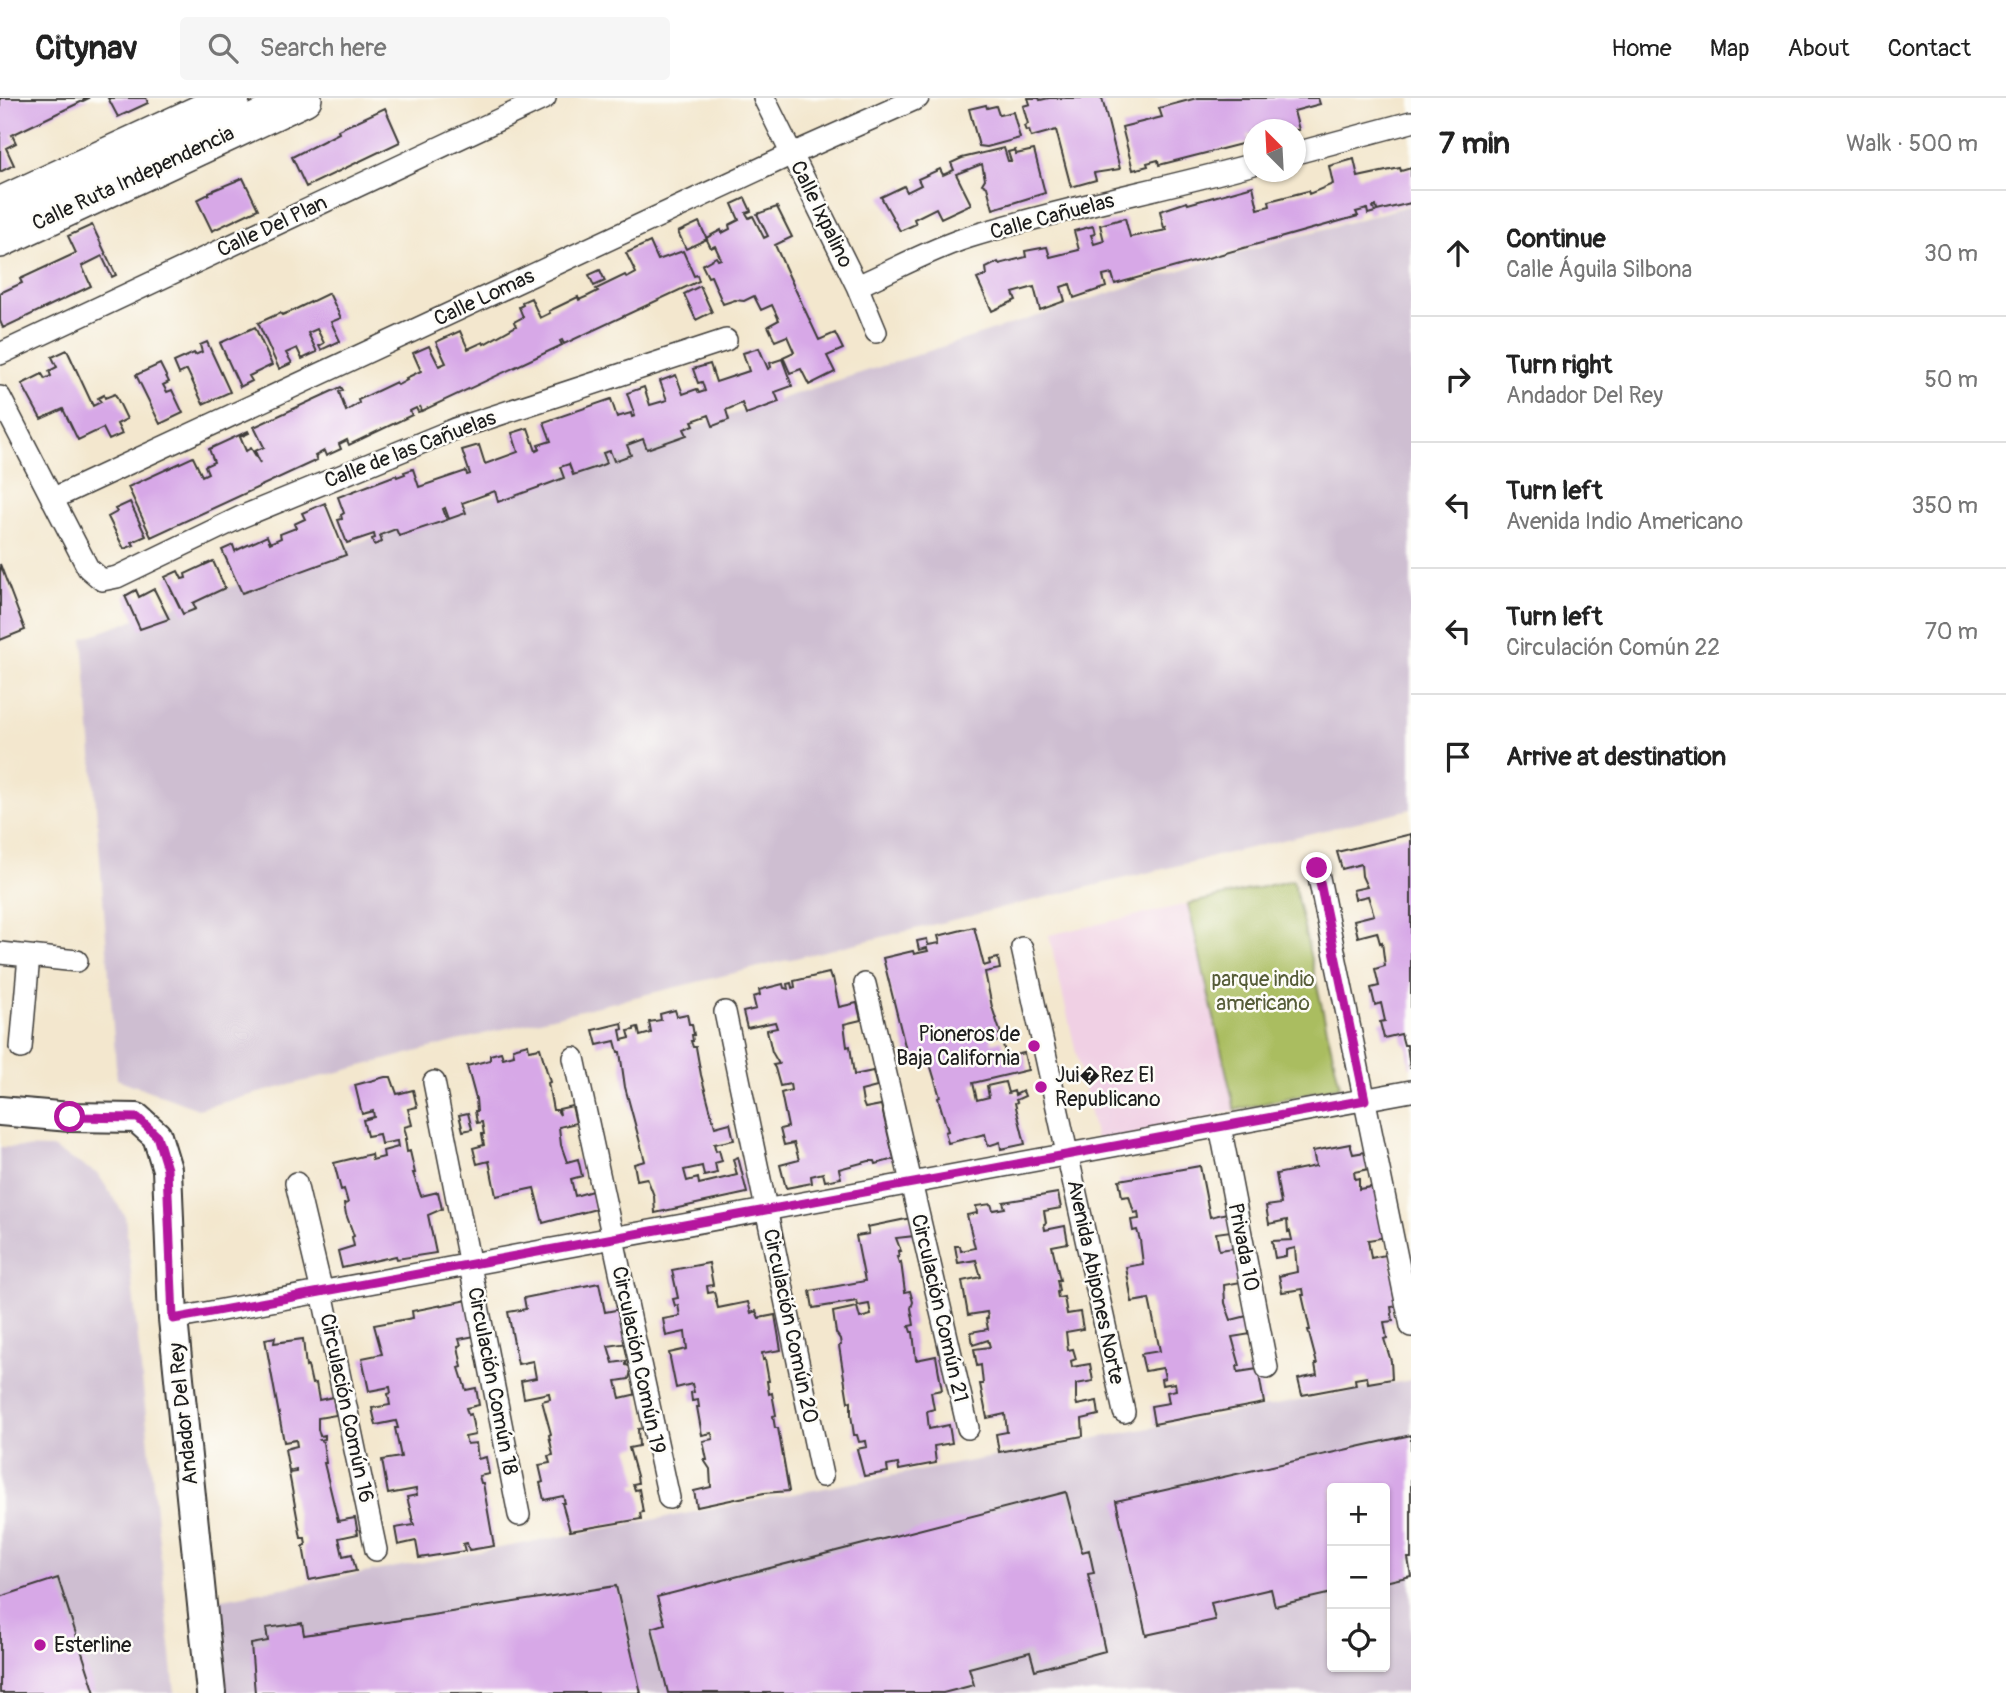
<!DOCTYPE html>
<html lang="en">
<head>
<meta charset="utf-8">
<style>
  body { margin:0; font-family:Pangolin,sans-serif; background:#f6f6f6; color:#222 }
  .controls { position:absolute; right:21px; bottom:21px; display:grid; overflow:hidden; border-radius:7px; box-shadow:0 2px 5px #0004 }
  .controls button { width:63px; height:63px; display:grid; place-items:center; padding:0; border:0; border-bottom:2px solid #e0e0e0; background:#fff; color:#222; font:35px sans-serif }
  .compass { position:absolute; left:1243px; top:21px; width:63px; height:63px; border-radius:50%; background:#fff; box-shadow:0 2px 5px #0004; rotate:336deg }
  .stop { position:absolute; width:21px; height:21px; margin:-16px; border:5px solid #b5179e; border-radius:50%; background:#fff }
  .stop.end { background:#b5179e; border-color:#fff; box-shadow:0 2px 7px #0008 }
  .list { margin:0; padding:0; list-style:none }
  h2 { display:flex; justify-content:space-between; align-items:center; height:91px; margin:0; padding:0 28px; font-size:30px }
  h2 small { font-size:23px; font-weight:400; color:#767676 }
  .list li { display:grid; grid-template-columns:46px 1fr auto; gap:21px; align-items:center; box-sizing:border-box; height:126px; padding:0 28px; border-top:2px solid #e0e0e0 }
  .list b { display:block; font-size:26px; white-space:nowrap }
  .list p { margin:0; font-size:23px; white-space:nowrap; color:#767676 }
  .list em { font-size:23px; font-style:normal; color:#767676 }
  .icon { flex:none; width:38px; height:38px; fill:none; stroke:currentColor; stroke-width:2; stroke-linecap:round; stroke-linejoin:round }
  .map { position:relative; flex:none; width:1411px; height:1595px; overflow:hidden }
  header { display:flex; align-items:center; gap:42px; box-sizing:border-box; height:98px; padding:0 35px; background:#fff; border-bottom:2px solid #e0e0e0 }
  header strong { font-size:33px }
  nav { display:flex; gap:38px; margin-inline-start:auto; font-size:24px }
  .search { width:490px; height:63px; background:#f6f6f6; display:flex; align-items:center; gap:18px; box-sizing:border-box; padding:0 24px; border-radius:7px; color:#767676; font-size:26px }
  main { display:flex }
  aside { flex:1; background:#fff }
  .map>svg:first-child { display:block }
</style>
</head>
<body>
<header>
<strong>Citynav</strong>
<div class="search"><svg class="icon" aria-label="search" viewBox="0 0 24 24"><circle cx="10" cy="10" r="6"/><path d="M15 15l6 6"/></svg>Search here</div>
<nav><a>Home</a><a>Map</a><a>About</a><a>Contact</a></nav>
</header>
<main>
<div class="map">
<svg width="1411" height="1595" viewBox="0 0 1411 1595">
  <rect width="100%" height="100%" fill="#fdfcf7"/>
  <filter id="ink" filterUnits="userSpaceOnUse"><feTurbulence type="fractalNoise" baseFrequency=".0143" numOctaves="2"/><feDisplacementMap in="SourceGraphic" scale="14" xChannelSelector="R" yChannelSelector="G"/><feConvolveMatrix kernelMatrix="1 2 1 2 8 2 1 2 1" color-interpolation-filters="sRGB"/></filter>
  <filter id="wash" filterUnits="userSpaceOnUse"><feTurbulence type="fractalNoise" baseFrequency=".00686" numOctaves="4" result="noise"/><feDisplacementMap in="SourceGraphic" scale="28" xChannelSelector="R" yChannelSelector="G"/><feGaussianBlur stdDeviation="1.57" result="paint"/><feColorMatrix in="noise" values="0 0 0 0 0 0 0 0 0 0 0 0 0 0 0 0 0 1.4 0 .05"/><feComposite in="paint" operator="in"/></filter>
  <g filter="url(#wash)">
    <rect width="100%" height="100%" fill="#f3e7ce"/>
    <path fill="#f0d0e4" d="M1188,806L1235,1012L1097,1045L1049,837Z"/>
    <path fill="#cebed1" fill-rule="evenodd" d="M1411,107V711L503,931L198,1011L117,981L83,540L671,336L1215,161Z
      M0,1049L52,1050L98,1076L125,1118L175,1595H0Z
      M1411,1282V1595H205L201,1505ZM1332,1390H1385V1569H1332Z"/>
    <path fill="#aabd60" stroke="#636c3e" stroke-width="2" d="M1293,782L1340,988L1235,1012L1188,806Z"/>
    <g id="blocks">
      <path fill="#d7a8e7" d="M0,0H89L12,37L16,45L6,50L14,67L0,74Z
        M108,0H146L148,5L118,19Z
        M1028,0H1039L1040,2L1049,0H1102L1120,71L1094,75L1096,82L1071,89L1056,32L1031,39L1029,32L1026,33L1024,28L1028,26L1023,8L1030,6Z
        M1197,0H1318L1320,6L1294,13L1299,32H1254V36L1247,37L1249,44L1159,67L1158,62L1147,65L1148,68L1133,72L1122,29L1162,19L1159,10Z
        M986,7L987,10L996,8L999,17L1013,14L1020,40L987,49L979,48L969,11Z
        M385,10L400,44L306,89L292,59L339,35L338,32Z
        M1004,50L1008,63H1011L1008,54L1015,52L1016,56L1034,52L1045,95L993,111L987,89L982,86L985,81L982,66L956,76L971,106L941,120L936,110L914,121L916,126L900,133L881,99L904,88L907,94L921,87L918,81L940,71L943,77L954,72L951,65L962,60Z
        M1354,61L1358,79L1400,70L1401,73L1411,70V105L1377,113L1376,108L1373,109L1375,114L1368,116L1367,111L1356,114L1358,118L1115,186L1112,176L1103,178L1106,189L1074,200L1070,186L1061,189L1065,203L1040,212L1034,189L1013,195L1016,202L992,213L977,181L987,177L986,170L998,164L999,166L1026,159L1025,153L1047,149L1050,159L1079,152L1074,133L1093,128L1095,136L1091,137L1094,146L1104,143L1100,127L1125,120L1130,139L1167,132L1166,129L1164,130L1160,113L1187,104L1188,106L1253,88L1258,111L1270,108L1269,103L1308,93L1309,96L1333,86L1329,68Z
        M243,80L258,111L212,133L197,102L209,96V94Z
        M745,100L751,113L746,115L749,120L753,118L764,140L768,138L757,116L777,109L792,139L775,147L789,178L819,242L835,235L843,251L827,258L835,274L809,287L801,271L790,275L783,259L794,254L787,238L775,243L768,228L779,222L772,207L761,212L754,198L744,203L735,202L723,206L711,178L708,179L702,167L716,159L718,162L721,161L715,148L711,150L706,140L721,132L722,135L730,131L729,127L739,122L732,106Z
        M699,124L707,141L686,151L678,134Z
        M92,127L116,177L112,179L102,158L82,168L91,188L3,230L0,223V195L22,185L20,181L76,155L68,138Z
        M650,144L658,162L683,153L694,178L697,177L699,183L564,246L562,242L560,243L562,247L422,313L420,308L421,313L418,314L416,310L410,313L412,317L349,347L347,342L339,346L341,351L326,358L324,353L315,358L317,362L151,439L128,389L193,359L202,378L208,375L205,368L214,364L209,351L248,333L249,335L240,339L246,353L251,350L260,365L255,353L264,349L254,329L341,289L343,292L339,294L346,313L359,305L358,302L396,284L398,287L407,282L406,280L421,273L413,255L429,248L439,268L446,265L436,244L460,233L468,251L483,244L484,246L516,228L514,224L523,219L519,209L523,207L522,204L531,200L540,220L550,215L549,213L578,199L579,202L588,198L598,193L596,191L625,177L627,180L636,175L626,155Z
        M600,172L605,183L594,188L589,177Z
        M700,188L712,214L696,222L684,196Z
        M329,195L341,220L331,224L340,243L321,252L319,248L324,245L317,231L308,235L317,254L302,261L297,250L286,255L292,265L279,271L258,225L280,215L282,217L292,213Z
        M255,229L272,267L249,278L252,283L240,289L220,245Z
        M207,244L230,294L203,306L187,272L179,276L174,264L194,255L195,257L202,254L200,247Z
        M759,250L768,271L771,269L770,265L782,261L792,288L775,294L779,304L746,316L742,305L726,312L729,322L713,328L709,317L692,323L694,327L684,331L687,337L647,351L643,341L627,347L631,357L614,363L610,353L603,355L607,365L597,369L573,377L569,366L560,369L564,380L548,386L498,404L495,393L462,405L466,415L449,421L445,410L443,411L447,422L399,438L396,431L380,437L382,444L374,447L372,441L375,440L374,436L347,445L338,422L342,421L341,417L344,415L338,399L396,377L397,379L405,376L404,374L413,371L419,389L466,373L467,377L470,376L462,352L479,347L485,366L518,354L512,335L528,330L536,353L540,351L538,347L551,343L544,324L611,301L617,319L631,315L632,319L635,318L627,295L644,289L650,307L667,302L660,283L676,277L683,296L697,291L699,295L705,293L702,284L698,285L693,271L710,266L716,284L749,273L743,255Z
        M67,252L93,308L101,304L98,300L104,297L105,300L115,296L127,321L117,326L122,336L109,342L103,330L78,342L63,311L41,321L22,286L42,276L45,281L51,278L49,273L57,269L52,259Z
        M160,266L169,284L163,287L167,294L172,292L183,315L160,326L136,277Z
        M130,404L146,438L132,444L134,447L124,451L108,419L117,414L115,411Z
        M325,405L346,457L242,495L222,452L233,447L235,453L267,438L270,445L281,440L280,436L296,430L294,426L305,421L302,415Z
        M213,463L225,490L193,505L196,511L183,516L165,479L178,473L182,481L186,480L185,476Z
        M0,466L25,532L0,542Z
        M154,491L169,521L140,531L125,498L136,492L139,499Z
        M1411,736V970H1410L1407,947H1404L1401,936L1384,940L1380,924L1385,923L1381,905L1375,907L1371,890L1379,888L1375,871L1385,868L1382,844L1380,845L1377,834L1358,839L1354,822L1374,817L1368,798L1355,801L1353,792L1367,789L1362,778L1361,766L1342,771L1337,754Z
        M974,829L984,868L990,866L989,862L998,860L1000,871L985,874L992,909L1001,936L991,938L992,945L1002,942L1006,959L1024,955L1028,972L973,985L977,1002L989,999L987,988L1005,984L1008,995L1014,993L1015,997L1023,993L1025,998L1016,1002L1017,1004L1015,1005L1025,1046L1001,1051L1000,1044L988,1048L985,1036L948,1045L945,1034L948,1033L938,1000L940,999L930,966H928L926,960L909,964L883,860L913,853L914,856L928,853L927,850L919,852L917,843L927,841L928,847L940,845L938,838Z
        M829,875L831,881L833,880L839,909L857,905L861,922L844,926L847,949L850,948L854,977L873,973L877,989L861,993L863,1005L865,1010L881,1007L894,1061L876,1066L875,1063H869L839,1071L841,1080L825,1083L823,1075L811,1078L812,1085L786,1090L780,1067L799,1062L794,1045L784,1047L780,1031L788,1029L781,995L791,992L790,986L780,988L775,970L773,967L779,966L772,954L767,932L777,930L775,924L747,930L743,914L756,911L753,899L760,897L759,892L783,886L784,890L788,891L787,886L791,885L792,890L795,889L794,883Z
        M675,912L677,918L687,916L689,926H692L694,937H692L693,943H691L693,949H696L701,977L715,1029L730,1025L734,1042L714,1046L716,1053L719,1052L722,1063L715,1065L717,1075L704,1078L702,1068L684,1072L687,1083L698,1080L699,1086L737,1077L733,1061L738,1059L747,1095L655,1115L654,1098L647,1080L637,1082L634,1066L645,1063L625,989L620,954H618L615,943L597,947L593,932L622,925L623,931L620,932L622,942L630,940L628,933L634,932V930L638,929L640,938L651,935L649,924L661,922L660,916Z
        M528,946L529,952L540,950L550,984L548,985L553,1012H557L560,1017L559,1011L572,1008L576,1025L559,1029L561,1047L567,1064L578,1061L582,1078L571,1081L575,1098L592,1093L596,1111L543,1125L534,1090L496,1098L489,1063L477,1066L473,1050L484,1047L482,1036H484L482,1024L477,1025L475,1013H477L476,1001L467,968L490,962V957L501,954L503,960L514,957L513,950Z
        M385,979H391L397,996L413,992L417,1009L408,1011L412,1027L404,1029L407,1041H405L407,1054L410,1053L415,1075H413L421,1098L438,1094L442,1111L428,1117L436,1155L397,1161L396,1158L342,1170L338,1153L354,1148L352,1139L354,1138L346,1116L344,1106L348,1105L344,1091L341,1092L334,1065L371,1056L372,1062L384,1059L383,1053L398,1049L397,1043L381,1046L379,1036L367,1038L363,1022L374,1019L373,1013L362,1016L355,987Z
        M468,1015L472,1031L463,1033L459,1017Z
        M1350,1046L1353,1056L1371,1053L1374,1070L1354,1074L1355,1081L1359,1080V1091L1377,1088L1387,1139L1368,1142L1371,1160L1390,1156L1399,1208L1391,1209L1393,1223L1384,1224L1387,1240L1384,1241L1391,1263L1392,1281L1368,1285L1367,1279L1355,1281L1356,1287L1302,1297L1298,1281L1317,1277L1315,1266H1317L1308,1232H1310L1302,1197H1304L1303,1191L1282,1194L1279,1178L1297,1174L1295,1150L1286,1152V1158L1275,1160L1272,1143L1292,1142L1290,1133L1288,1134L1287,1122L1269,1126L1266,1108L1281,1106L1276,1076L1316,1068L1313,1053Z
        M1200,1068L1210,1119L1227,1115L1231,1133L1216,1135L1219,1152L1234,1150L1241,1184L1224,1187L1225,1205L1231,1222L1247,1218L1251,1236L1232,1239L1240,1268H1237L1238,1274L1258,1271L1264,1305L1154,1326L1151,1308L1169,1305L1167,1294L1176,1292L1175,1285L1162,1287L1161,1281L1165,1280L1163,1270L1145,1273L1141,1256L1160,1253L1149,1201L1132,1204L1126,1169L1143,1166L1140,1142L1137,1132L1133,1133L1131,1122L1139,1121L1138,1114L1134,1115L1129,1098L1122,1099L1119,1082Z
        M1058,1095L1061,1110L1044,1113L1046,1125L1044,1126L1045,1132L1065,1128L1068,1145L1052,1148L1060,1182H1057L1059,1193L1057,1194L1058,1200L1064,1199L1067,1216L1080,1214L1083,1231L1066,1234L1068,1252L1073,1251L1076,1261L1071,1263L1072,1269L1090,1266L1093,1283L1076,1286V1303L1077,1307L1097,1303L1099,1317L1082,1321L1083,1338L999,1354L996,1336L1007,1334L1005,1316L987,1320L980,1286H983L981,1267L977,1268L974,1251L990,1249L988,1242L973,1247L971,1234L988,1231L986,1221L988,1220L987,1214L968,1217L962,1183L981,1179L979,1172L976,1162L958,1165L955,1148H960L961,1153L975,1150L967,1117L977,1115L976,1108L991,1106L993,1112L1005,1110L1003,1104Z
        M911,1120L914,1138L896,1140L901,1153H898L899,1159H897L899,1165L901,1164L905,1194L910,1193L913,1204L911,1210L914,1227L909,1228L911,1234H913L916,1262L936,1258L942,1292L931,1294L934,1311L927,1313L929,1331L949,1327L952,1345L934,1348L936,1365L899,1372L898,1366L887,1368L888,1374L864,1378L857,1351L867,1349L866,1343L859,1344L857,1337H854L851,1317V1303L848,1304L839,1248L841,1247L840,1241L836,1235L833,1214L857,1209L860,1220L871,1217L869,1206L858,1208L857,1203L813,1210L810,1193L865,1183L856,1138L869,1136L867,1129Z
        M709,1165L713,1187L707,1188L708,1195L714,1194L718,1210L748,1204L751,1215L756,1213L759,1220L775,1217L781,1252L762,1255L763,1262L765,1261L769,1283H767L768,1290L769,1296L772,1295L776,1317L773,1318L775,1330H778L789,1393L764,1395L697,1409L694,1393L711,1389L710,1371L704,1362H707L703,1343L713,1341L712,1335L702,1337L697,1309H699L698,1302L692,1303L691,1295L694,1294L692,1286L676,1290L669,1255L687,1251L685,1234L666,1238L663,1221L680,1218L678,1207L675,1208L673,1201L678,1200L672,1172Z
        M599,1185L605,1214L621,1211L628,1245L608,1248L613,1265L626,1263V1267L632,1269L629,1281L616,1283L620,1300L637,1296L644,1330L638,1331L639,1348L629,1350L637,1378L638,1385L633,1386L635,1392L639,1391L643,1414L640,1415L641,1421L570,1433L562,1405H565L563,1398L544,1402L540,1385L543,1384L539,1367L550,1365L548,1358L553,1357L549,1337L551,1336L542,1303L550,1301L549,1295L524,1300L521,1283L536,1280L533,1263L518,1266L508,1214L526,1211L524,1200Z
        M468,1202L475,1238L459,1241L461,1247L458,1248L462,1269L459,1270L466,1292L476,1290L479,1307L466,1310L468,1317L471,1316L475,1337L465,1339L467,1346L476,1345L478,1361L486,1359L489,1376L479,1378L481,1385H483L494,1448L469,1452L467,1445L463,1446L465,1453L419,1460L416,1443L398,1447L395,1430L414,1427L407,1399L417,1397L416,1391L388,1396L382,1362L401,1359L395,1330H398L396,1323L376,1327L372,1310L390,1307L388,1296L391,1295L390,1289L369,1293L362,1260L382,1256L374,1227L413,1220L412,1213Z
        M275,1239L274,1245L303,1241L306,1269L308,1268L312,1286L316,1285L319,1302L333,1299L336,1317L318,1320V1331L320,1338L325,1337V1341L320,1342L323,1344L326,1365H324L338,1423L355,1420L358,1436L339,1440L343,1458L352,1456L356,1473L309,1482L303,1448L306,1447L305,1440H301L289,1375L296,1374V1371L289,1373L285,1351L297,1348L296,1342L284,1344L265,1241Z
        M1411,1337V1460H1408L1411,1478L1385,1484V1390H1332V1495L1275,1508L1271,1491L1211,1505L1215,1522L1146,1537L1116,1403Z
        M1066,1394L1082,1454L1089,1452L1094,1475L1088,1476L1105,1553L1035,1572L1030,1554L969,1570L974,1587L943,1595H668L652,1530L665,1526L657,1499Z
        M58,1480L95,1595H0V1499Z
        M616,1488L641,1595H255L251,1546L268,1543L266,1530L302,1525L304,1537Z"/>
    </g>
  </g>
  <g filter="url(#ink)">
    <use href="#blocks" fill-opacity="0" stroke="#3c3a37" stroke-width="2"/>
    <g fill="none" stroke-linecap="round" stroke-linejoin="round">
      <g stroke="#3c3a37" stroke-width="24">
        <path id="minor" d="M764,0L857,188L876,234
          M1296,55L1411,24
          M857,188C894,172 931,151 969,139C1063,110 1159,92 1254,66
          M0,256L545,0
          M0,299L88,470L102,482L117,479L241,419L455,331L726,242
          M52,401L792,56L918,0
          M1317,770L1411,1228
          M1022,850L1124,1314
          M0,855L77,863
          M865,886L968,1330
          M725,914L822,1378
          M21,950L29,858
          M574,960L669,1400
          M434,984L519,1417
          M1220,1028L1267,1270
          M296,1085L322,1194L376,1452
          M173,1221L1411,993"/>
      </g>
      <g stroke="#3c3a37" stroke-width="32">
        <path id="tertiary" d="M0,1013L70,1019L137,1020L157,1038L167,1071L173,1221L211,1595"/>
      </g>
      <g stroke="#3c3a37" stroke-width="38">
        <path id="primary" d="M0,107L232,0
          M0,142L304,0"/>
      </g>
      <use href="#minor" stroke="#fff" stroke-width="21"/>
      <use href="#tertiary" stroke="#fff" stroke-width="28"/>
      <use href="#primary" stroke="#fff" stroke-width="35"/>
    </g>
  </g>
  <g fill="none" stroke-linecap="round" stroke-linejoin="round" filter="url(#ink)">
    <path stroke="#b5179e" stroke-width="9" d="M70,1019L138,1020L157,1038L167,1071L173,1221L1365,1002L1317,770"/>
  </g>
  <g fill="#b5179e" stroke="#fdfcf7" stroke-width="2.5">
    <circle cx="1034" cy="948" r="7"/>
    <circle cx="1041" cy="989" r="7"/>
    <circle cx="40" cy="1547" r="7"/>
  </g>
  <g text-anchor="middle" stroke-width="5" stroke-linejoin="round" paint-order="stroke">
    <g font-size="21" fill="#1c1c1c" stroke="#fdfcf7">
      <text transform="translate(133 80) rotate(-25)" y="7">Calle Ruta Independencia</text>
      <text transform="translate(822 116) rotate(64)" y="7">Calle Ixpalino</text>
      <text transform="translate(1052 118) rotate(-15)" y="7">Calle Cañuelas</text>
      <text transform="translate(272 128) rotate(-25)" y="7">Calle Del Plan</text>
      <text transform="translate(484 199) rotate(-25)" y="7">Calle Lomas</text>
      <text transform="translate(410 351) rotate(-21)" y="7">Calle de las Cañuelas</text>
      <text transform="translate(1244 1149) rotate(79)" y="7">Privada 10</text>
      <text transform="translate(1096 1184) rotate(78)" y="7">Avenida Abipones Norte</text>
      <text transform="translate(940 1210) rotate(77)" y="7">Circulación Común 21</text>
      <text transform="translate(791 1228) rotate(78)" y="7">Circulación Común 20</text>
      <text transform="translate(639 1262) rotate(78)" y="7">Circulación Común 19</text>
      <text transform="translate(493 1283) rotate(79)" y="7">Circulación Común 18</text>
      <text transform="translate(347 1310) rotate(78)" y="7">Circulación Común 16</text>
      <text transform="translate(183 1316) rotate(-96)" y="7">Andador Del Rey</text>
    </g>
    <g font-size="21" fill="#555c37" stroke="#fdfcf7">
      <text x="1263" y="888">parque indio<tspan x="1263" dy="24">americano</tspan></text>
    </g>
    <g font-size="21" fill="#1c1c1c" stroke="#fdfcf7" text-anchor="start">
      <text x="1020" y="943" text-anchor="end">Pioneros de<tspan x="1020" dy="24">Baja California</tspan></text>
      <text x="1055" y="984">Jui�Rez El<tspan x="1055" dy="24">Republicano</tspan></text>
      <text x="54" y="1554">Esterline</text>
    </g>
  </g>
</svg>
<div class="controls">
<button>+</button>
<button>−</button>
<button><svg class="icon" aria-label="locate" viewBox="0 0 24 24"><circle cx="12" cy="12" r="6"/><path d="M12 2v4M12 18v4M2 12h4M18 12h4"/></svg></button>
</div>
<svg class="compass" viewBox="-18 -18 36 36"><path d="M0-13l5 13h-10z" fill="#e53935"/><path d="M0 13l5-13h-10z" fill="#767676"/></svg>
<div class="stop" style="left:70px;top:1019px"></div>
<div class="stop end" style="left:1317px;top:770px"></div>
</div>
<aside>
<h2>7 min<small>Walk · 500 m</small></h2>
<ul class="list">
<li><svg class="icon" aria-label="ahead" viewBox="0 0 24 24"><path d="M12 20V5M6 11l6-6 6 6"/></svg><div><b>Continue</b><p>Calle Águila Silbona</p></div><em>30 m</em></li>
<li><svg class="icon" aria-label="right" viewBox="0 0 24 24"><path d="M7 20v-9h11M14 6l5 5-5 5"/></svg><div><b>Turn right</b><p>Andador Del Rey</p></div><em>50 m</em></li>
<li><svg class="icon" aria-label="left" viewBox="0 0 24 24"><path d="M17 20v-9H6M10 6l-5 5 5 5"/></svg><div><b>Turn left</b><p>Avenida Indio Americano</p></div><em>350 m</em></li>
<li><svg class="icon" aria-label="left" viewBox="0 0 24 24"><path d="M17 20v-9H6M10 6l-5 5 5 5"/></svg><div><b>Turn left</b><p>Circulación Común 22</p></div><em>70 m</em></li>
<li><svg class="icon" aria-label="arrive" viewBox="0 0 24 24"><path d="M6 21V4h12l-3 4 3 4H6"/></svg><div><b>Arrive at destination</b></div></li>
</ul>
</aside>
</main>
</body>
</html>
